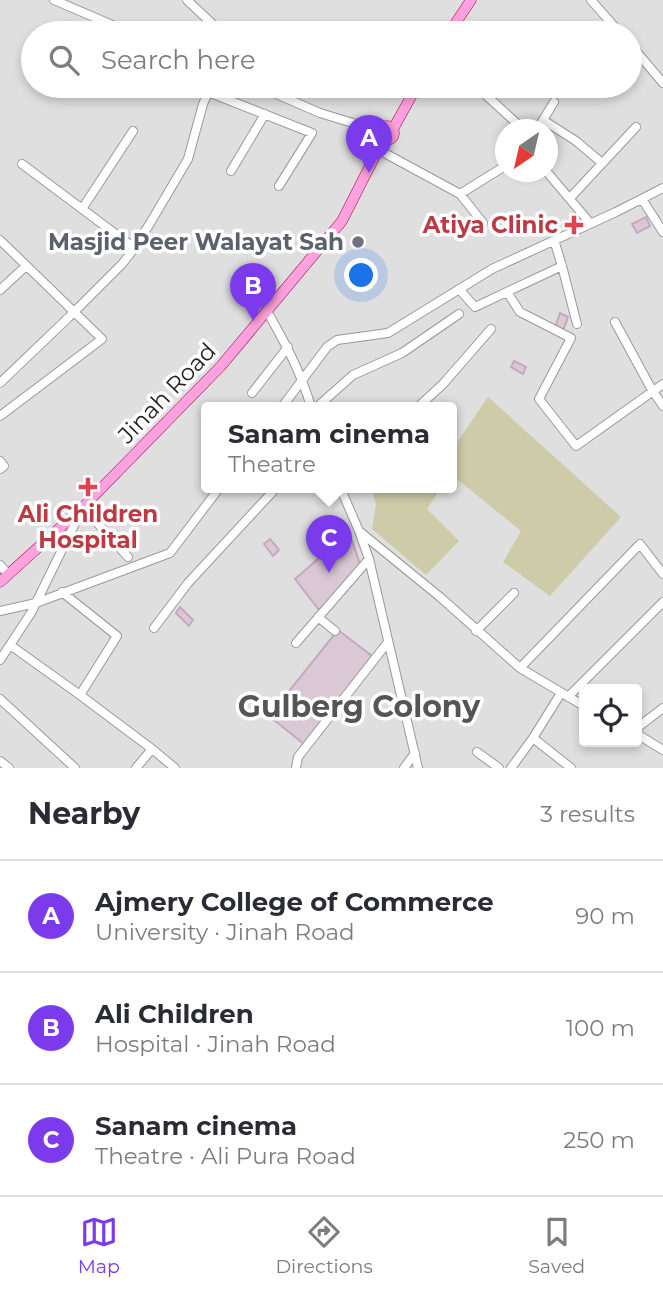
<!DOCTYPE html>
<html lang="en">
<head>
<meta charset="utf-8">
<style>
  body { margin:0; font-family:Montserrat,sans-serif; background:#f7f7f7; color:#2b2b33 }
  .controls { position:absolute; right:21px; bottom:21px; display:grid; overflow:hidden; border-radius:7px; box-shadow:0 4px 10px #0003 }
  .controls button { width:63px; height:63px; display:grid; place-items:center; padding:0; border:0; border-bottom:2px solid #e1e1e2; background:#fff; color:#2b2b33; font:35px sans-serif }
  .compass { position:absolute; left:495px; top:119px; width:63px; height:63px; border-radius:50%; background:#fff; box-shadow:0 4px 10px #0003; rotate:214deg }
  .you { position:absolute; left:362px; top:276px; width:24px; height:24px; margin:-18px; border:5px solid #fff; border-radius:50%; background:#1a73e8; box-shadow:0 0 0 10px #1a73e833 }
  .badge { display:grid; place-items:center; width:46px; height:46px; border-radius:50%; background:#7c3aed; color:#fff; font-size:23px; font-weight:700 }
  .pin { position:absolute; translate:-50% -58px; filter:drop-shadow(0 2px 4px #0008) }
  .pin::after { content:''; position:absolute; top:37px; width:24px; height:21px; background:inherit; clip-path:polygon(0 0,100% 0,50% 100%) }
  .popup { position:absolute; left:201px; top:402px; width:256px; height:91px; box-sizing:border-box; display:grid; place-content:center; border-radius:7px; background:#fff; filter:drop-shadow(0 2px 5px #0005); font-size:23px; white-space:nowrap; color:#7c7c81 }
  .popup b { font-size:26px; color:#2b2b33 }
  .popup::after { content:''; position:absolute; left:50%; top:100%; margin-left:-14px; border:14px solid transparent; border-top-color:#fff }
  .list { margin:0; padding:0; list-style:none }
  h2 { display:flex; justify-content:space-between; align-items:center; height:91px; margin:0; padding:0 28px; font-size:30px }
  h2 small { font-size:23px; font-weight:400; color:#7c7c81 }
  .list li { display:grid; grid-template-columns:46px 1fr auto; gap:21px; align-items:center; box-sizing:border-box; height:112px; padding:0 28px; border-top:2px solid #e1e1e2 }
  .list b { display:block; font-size:26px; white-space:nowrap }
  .list p { margin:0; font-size:23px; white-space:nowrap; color:#7c7c81 }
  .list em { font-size:23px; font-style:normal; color:#7c7c81 }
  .icon { flex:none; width:38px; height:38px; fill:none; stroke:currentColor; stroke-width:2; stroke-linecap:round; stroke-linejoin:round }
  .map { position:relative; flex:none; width:663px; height:768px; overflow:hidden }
  .search { position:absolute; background:#fff; box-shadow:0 4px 10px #0003; left:21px; right:21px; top:21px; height:77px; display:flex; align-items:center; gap:18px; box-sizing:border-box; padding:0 24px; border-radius:38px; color:#7c7c81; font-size:26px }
  .sheet { height:427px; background:#fff }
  nav { display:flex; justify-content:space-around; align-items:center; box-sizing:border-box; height:98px; border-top:2px solid #e1e1e2; background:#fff; font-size:19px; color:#7c7c81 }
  nav a { display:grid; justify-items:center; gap:4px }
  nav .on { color:#7c3aed }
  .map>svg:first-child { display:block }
</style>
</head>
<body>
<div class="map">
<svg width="663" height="768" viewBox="0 0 663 768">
  <rect width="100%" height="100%" fill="#f2e8ee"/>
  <path fill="#e0dfe0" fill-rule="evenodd" d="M0,0H663V768H0ZM33,33H630V86H33ZM505,130H548V172H505ZM206,407H452V487H206ZM584,689H637V742H584Z"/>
  <path fill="#cdcba8" d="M488,397L621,517L550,596L503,562L521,531L452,475V450Z
    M371,487H442L427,509L459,541L426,575L372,529L376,504Z"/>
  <path fill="#dac8d5" stroke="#c5a9be" stroke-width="2" d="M646,217L650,226L637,233L632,224Z
    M560,313L568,317L563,331L555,328Z
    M514,361L526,367L523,374L511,367Z
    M349,532L361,567L319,610L295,579Z
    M270,539L279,550L273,556L264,544Z
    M180,607L193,620L189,626L176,613Z
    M338,630L372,656L304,744L269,716Z"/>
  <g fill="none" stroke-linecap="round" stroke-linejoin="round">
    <g stroke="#999" stroke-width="10">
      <path id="minor" d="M54,0L131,33
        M187,0L222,33
        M591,0L620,33
        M630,44L663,83
        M258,86L320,113L379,131
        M476,86L524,130
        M208,92L312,133L279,186
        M543,120L576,141L602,163
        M537,130L554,102
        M379,150L460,194L483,223
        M22,164L133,247
        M231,171L265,114
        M547,172L590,223
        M460,194L505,166
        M570,198L636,127
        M642,199L663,232
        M82,209L133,131
        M0,240L102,339L0,416
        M562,266L577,324
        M459,289L475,307L562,266L554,240
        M0,290L26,266
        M507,292L520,312L571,338L539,399L576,446L663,384
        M267,311C285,343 301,372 311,407
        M615,322L652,390L663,406
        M0,383L68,318L122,264L130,254L149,225L188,159L203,104L211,86
        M252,393L288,347
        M282,407L327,347L337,340L388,333L492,269L616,212L663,188
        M317,407L353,375L402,353L459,314
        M418,407L443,384L491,329
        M0,461L4,466L0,469
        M340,487L359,531L369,559L418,768
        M359,531L440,597L520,668L640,544L663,574
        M0,565L8,574
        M62,592L117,636L80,695
        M0,611L36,603L170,553L220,487
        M318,617L335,631
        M154,628L188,583L277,487
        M476,631L514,593
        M296,643L369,559
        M10,645L80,695L152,749L136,768
        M0,660L31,613L83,507L128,557
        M520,668L584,706
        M568,697L663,602
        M0,699L75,768
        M637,728L663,708
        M637,734L663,750
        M533,738L571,768
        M152,749L175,768
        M477,752L499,768
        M0,761L9,768
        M296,768L298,757L388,642
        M404,768L415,753
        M511,768L533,738L561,693"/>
    </g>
    <g stroke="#a00054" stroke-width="11">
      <path id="major" d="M449,33L471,0
        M380 133a7 7 0 1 1 14 0a7 7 0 1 1-14 0Z
        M393,129L417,86
        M0,582L83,507L221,366L342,221L383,140"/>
    </g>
    <use href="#minor" stroke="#fff" stroke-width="8"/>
    <use href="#major" stroke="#ffa1dc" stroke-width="10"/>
  </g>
  <g fill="#e0444e" stroke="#fff" stroke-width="2.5">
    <path d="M570.5 214.5h7v7h7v7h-7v7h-7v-7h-7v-7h7z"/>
    <path d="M84.5 476.5h7v7h7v7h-7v7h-7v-7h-7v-7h7z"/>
  </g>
  <circle fill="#6b7280" stroke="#fff" stroke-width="2.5" cx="358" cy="242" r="7"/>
  <g text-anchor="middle" stroke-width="7" stroke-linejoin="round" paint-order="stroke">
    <g font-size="23" font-weight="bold" fill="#be3a42" stroke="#fff" text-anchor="end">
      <text x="558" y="233">Atiya Clinic</text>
      <text x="88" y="522" text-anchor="middle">Ali Children<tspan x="88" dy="26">Hospital</tspan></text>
    </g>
    <g font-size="23" font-weight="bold" fill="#5b616d" stroke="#fff" text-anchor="end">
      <text x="344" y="250">Masjid Peer Walayat Sah</text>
    </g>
    <g font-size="23" fill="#222" stroke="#fff">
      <text transform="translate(167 393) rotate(-46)" y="8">Jinah Road</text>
    </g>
    <g font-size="30" font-weight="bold" fill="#555" stroke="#fff">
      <text x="359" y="717">Gulberg Colony</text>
    </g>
  </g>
</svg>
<div class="controls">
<button><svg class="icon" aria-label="locate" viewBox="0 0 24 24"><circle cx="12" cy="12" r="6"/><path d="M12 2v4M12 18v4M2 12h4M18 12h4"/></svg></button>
</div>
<svg class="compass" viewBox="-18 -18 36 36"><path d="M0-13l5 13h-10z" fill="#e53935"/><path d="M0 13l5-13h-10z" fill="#7c7c81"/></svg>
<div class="you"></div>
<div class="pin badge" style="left:369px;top:173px">A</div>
<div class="pin badge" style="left:253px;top:321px">B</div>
<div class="pin badge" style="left:329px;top:573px">C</div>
<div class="popup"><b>Sanam cinema</b>Theatre</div>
<div class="search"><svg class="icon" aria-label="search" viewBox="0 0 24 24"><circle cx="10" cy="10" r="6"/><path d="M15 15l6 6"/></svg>Search here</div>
</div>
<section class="sheet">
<h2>Nearby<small>3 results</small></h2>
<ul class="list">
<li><span class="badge">A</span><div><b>Ajmery College of Commerce</b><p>University · Jinah Road</p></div><em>90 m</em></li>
<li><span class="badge">B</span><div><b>Ali Children</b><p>Hospital · Jinah Road</p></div><em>100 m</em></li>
<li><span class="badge">C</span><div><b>Sanam cinema</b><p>Theatre · Ali Pura Road</p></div><em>250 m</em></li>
</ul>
</section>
<nav>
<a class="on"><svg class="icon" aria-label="map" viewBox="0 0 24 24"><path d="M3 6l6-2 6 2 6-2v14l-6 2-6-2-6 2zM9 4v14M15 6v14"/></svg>Map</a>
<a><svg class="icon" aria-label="directions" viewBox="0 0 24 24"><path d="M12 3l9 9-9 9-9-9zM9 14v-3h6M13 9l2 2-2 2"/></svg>Directions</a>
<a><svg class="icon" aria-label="saved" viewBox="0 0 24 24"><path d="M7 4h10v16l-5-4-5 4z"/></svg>Saved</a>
</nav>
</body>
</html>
